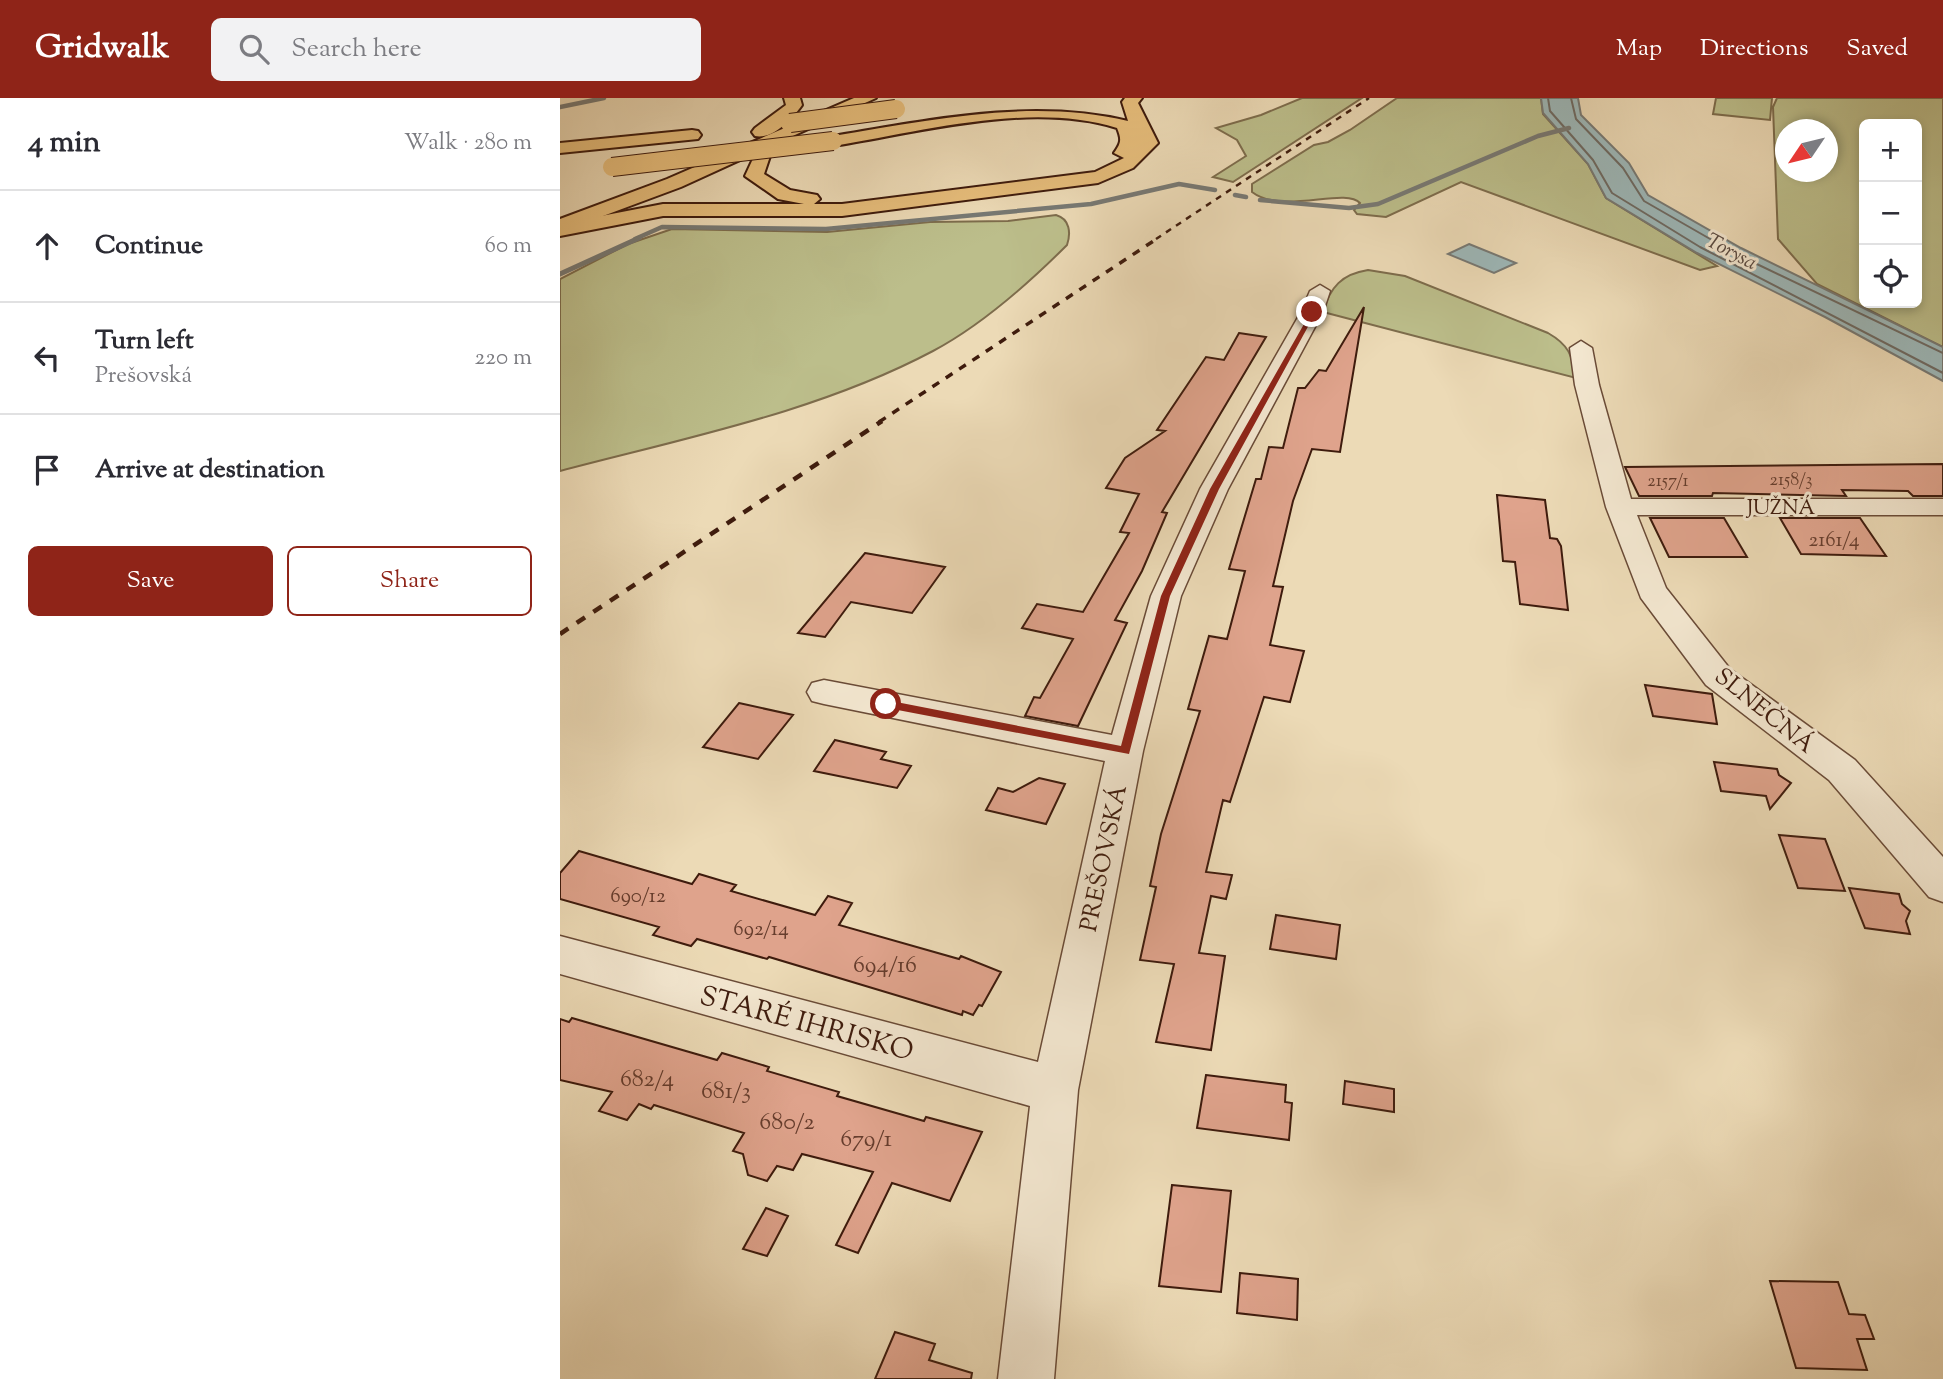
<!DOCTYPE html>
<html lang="en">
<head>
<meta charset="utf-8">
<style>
  body { margin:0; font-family:"Sorts Mill Goudy",serif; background:#f2f2f3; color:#2b2b33 }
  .controls { position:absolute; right:21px; top:21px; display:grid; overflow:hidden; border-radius:10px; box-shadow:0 4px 10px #0003 }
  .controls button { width:63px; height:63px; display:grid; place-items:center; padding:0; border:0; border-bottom:2px solid #e1e1e2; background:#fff; color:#2b2b33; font:35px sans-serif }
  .compass { position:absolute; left:1215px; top:21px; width:63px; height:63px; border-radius:50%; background:#fff; box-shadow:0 4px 10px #0003; rotate:235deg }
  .stop { position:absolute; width:21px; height:21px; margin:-16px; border:5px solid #8f2418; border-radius:50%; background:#fff }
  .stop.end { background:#8f2418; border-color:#fff; box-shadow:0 2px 7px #0008 }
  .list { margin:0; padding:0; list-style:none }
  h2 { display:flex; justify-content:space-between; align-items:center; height:91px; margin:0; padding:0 28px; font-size:30px }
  h2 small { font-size:23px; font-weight:400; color:#7c7c81 }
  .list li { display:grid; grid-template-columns:46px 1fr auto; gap:21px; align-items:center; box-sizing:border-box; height:112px; padding:0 28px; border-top:2px solid #e1e1e2 }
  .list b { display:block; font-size:26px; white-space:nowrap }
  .list p { margin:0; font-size:23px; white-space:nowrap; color:#7c7c81 }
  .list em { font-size:23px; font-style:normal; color:#7c7c81 }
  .actions { display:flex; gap:14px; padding:21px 28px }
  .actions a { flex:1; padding:16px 0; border:2px solid #8f2418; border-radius:10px; text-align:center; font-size:24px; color:#8f2418 }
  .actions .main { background:#8f2418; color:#fff }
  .icon { flex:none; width:38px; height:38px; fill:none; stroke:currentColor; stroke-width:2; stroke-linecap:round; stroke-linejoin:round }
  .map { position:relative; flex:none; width:1383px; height:1281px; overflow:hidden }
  header { display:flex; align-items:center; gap:42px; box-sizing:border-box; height:98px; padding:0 35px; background:#8f2418; color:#fff }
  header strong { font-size:33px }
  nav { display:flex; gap:38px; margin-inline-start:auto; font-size:24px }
  .search { width:490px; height:63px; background:#f2f2f3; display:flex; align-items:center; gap:18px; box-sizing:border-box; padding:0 24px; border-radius:10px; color:#7c7c81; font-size:26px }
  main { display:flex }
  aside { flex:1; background:#fff }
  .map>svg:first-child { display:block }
</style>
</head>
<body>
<header>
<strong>Gridwalk</strong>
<div class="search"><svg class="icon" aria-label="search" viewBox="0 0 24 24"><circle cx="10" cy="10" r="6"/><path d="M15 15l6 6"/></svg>Search here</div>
<nav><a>Map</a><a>Directions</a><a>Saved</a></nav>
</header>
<main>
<aside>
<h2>4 min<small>Walk · 280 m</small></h2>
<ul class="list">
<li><svg class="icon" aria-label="ahead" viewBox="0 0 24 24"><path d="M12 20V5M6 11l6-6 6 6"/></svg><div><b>Continue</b></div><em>60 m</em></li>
<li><svg class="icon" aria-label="left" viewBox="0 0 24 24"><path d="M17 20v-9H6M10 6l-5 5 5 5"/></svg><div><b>Turn left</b><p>Prešovská</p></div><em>220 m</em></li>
<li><svg class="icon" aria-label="arrive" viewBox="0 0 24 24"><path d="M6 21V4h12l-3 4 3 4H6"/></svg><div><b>Arrive at destination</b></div></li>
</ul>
<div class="actions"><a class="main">Save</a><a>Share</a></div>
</aside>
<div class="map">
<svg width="1383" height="1281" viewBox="0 0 1383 1281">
  <rect width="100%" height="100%" fill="#ecdab6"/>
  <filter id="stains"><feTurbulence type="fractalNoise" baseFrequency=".00286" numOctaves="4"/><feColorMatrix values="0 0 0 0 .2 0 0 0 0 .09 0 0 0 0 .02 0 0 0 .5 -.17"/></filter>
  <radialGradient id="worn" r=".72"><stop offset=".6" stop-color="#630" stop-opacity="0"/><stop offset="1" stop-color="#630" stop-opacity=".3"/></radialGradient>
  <path fill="#bcbe8b" stroke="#7d6c4c" stroke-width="2" fill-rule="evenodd" d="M742,0H802L673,84L653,79L686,58L677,42L656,30L701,17Z
    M837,0H981L983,16L1028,66L1046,100L1157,168L1140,172L901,84L826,119L797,116L794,112L800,105C785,89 722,117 692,94V86L754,47L768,44L790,32Z
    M1156,0H1212L1210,22L1153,16Z
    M1217,0H1383V249L1257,186L1218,141L1213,9ZM1304,26H1357V205H1304ZM1226,32H1268V74H1226Z
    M496,117C510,121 511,135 507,147C468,186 422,227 373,253C258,314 125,340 0,373V181L68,146L112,131L267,134L370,124L448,123Z
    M808,172L845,178L988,235C1009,247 1012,257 1016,280L763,214C770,189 782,176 808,172Z"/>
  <path fill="#9db8b9" stroke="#777974" stroke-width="2" d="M981,0H1018L1021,17L1069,65L1088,97L1181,150L1383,249V283L1265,219L1137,155L1046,100L1028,66L983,15Z
    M909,146L956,165L934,175L888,156Z"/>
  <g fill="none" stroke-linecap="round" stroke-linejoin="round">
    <path stroke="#6e6a63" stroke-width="2" d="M988,0L990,13L1033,62L1052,95L1140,149L1383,275
      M1011,0L1016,21L1063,70L1084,103L1178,157L1383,255"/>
    <path stroke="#777974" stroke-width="4.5" d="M0,9L44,0
      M675,97L686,99
      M700,102L789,110L818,106L978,38L1009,30
      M75,141L102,129L266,131L531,106L619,86L655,92"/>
    <path stroke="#777974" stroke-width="5" d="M0,176L79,140"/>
  </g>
  <path fill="#dfa38c" stroke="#3e1b0d" stroke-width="2" d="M804,209L780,354L752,351L733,403L713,488L723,489L710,547L744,553L730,604L704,599L670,704L663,702L646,774L672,777L666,801L651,798L639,855L665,858L651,952L596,944L614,866L580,862L596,789L590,788L601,736L640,613L628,611L649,538L667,541L685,473L669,471L696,381H701L709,349L723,350L738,290H745L759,272L766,273Z
    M679,235L706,239L602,414L607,415L582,473L555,522L567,525L518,628L465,618L474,599L480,600L513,541L462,530L477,506L523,514L569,435L560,434L579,396L546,390L565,360L605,333L597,332L646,259L664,262Z
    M1383,366V398H1353L1348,393L1282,392L1286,398L1153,395L1152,398H1079L1065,369Z
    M937,397L985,402L990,440L997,441L1001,448L1008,512L960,506L955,464L943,463Z
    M1090,420H1164L1187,459H1109Z
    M1220,420H1300L1326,458L1241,456Z
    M305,455L385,469L352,515L291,504L265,539L238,535Z
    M1085,587L1152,596L1157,626L1093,618Z
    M179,605L233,617L198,661L143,649Z
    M275,642L326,654L321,661L351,668L337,690L254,673Z
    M1154,664L1217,671L1219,677L1231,685L1210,711L1206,698L1161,693Z
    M479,680L505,686L486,726L426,712L438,690L453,694Z
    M1219,737L1265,741L1285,793L1238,790Z
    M19,753L132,786L139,776L176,787L171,793L255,817L268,798L292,805L279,827L399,861L401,858L441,874L422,908L419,907L413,917L403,913L402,917L209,859L207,861L137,841L131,848L93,837L99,829L0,801V775Z
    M1289,790L1339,796L1342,806L1350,813L1346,823L1350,836L1305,830Z
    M716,817L780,827L776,861L710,851Z
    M12,920L157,962L162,955L209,969L207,973L279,994L277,998L364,1023L366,1019L422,1034L390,1103L332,1085L298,1155L276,1147L313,1074L242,1056L233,1072L217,1068L207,1083L188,1077L183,1056L173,1053L184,1035L94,1007L91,1011L79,1006L67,1022L39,1013L52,994L0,982V921L9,924Z
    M646,977L726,987L725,1004L732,1005L729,1042L637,1030Z
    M785,983L834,991V1014L783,1006Z
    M612,1087L671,1093L661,1194L599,1188Z
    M206,1110L228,1118L207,1158L183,1151Z
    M680,1175L738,1181L737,1222L677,1215Z
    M1210,1183L1278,1184L1289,1216L1305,1217L1314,1241H1297L1307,1272L1236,1270Z
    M335,1234L375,1246L369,1262L412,1275L411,1281H315Z"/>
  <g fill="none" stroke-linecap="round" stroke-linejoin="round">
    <g stroke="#6a4b37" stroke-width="3">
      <path id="street" d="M760,187L770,193L763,214L668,391L621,498L583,653L518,992L494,1281H438L470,1008L0,876V838L478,964L545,663L264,606L252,603L247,594L252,585L264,582L552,637L591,498L640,391L741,214L750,193Z
        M1021,243L1032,250L1039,287L1071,401H1383V417H1077L1106,490L1170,571L1295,662L1383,759V804L1369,799L1269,682L1146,587L1081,500L1046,409L1015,287L1010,250Z"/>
    </g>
    <g stroke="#3e1b0d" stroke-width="4">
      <path id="primary" d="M294,0H316L121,89L0,134V121L107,81Z"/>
    </g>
    <g stroke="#3e1b0d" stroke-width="4">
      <path id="highway" d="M224,0H240L242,7C233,20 213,42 195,38L192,34L195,30L226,7Z
        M565,0H582L578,5L598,45L573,70L538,85L282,118H103L0,138V126L103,106H244L218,101L185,78L198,50L225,33L234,38L210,58L204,76L230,92L257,97L260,101L254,106H282L535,74L564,60L554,55C561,45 562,42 557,30C470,3 361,34 273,48L264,43L273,38C370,22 472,0 568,23L562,4Z
        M132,32L138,33L141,37L138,41L0,55V45Z"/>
    </g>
    <use href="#street" fill="#f3e7d0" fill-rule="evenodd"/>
    <use href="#primary" fill="#e6bd7b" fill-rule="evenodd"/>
    <use href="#highway" fill="#e6bd7b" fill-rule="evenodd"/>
    <path stroke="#3e1b0d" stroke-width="2.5" stroke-dasharray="6 6" stroke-linecap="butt" d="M596,141L809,0"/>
    <path stroke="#3e1b0d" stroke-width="3.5" stroke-dasharray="8 8" stroke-linecap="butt" d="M319,324L598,140"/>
    <path stroke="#3e1b0d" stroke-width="4.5" stroke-dasharray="10 10" stroke-linecap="butt" d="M0,536L322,323"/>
    <g stroke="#3e1b0d" stroke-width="20" stroke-linecap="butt">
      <path id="highway-bridge" d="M230,25L336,11
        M52,69L273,43"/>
    </g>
    <use href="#highway-bridge" stroke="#e6bd7b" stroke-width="18"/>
  </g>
  <path fill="#8f2418" d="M752,212L756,214L659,391L610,498L569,656L322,609V603L326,602L561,648L601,498L650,391Z"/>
  <g text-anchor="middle" stroke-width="6" stroke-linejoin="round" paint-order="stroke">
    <g font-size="18" fill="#663d2d">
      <text x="1231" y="387">2158/3</text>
      <text x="1108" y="388">2157/1</text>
    </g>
    <g font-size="21" font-style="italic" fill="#5a4a41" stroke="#f3e7d0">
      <text transform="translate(1172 153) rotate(28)" y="7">Torysa</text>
    </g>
    <g font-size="21" fill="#3e1b0d" stroke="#f3e7d0">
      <text x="1221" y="416">JUŽNÁ</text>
    </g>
    <g font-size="21" fill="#663d2d">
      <text x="1274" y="448">2161/4</text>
      <text x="78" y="804">690/12</text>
      <text x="201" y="837">692/14</text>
    </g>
    <g font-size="24" fill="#3e1b0d" stroke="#f3e7d0">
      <text transform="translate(1205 612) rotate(39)" y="8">SLNEČNÁ</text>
      <text transform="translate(543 760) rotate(-78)" y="8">PREŠOVSKÁ</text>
    </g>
    <g font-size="24" fill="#663d2d">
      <text x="325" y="874">694/16</text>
      <text x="87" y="988">682/4</text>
      <text x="166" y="1000">681/3</text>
      <text x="227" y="1031">680/2</text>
      <text x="306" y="1048">679/1</text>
    </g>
    <g font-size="28" fill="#3e1b0d" stroke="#f3e7d0">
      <text transform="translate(247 924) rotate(15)" y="10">STARÉ IHRISKO</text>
    </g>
  </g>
  <rect width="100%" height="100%" filter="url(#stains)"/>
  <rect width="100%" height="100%" fill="url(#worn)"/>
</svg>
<div class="controls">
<button>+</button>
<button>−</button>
<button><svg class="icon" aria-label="locate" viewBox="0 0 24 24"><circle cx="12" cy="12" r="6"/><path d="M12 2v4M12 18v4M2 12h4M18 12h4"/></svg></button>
</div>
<svg class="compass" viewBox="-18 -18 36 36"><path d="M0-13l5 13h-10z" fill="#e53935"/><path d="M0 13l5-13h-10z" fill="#7c7c81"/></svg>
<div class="stop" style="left:326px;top:606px"></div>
<div class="stop end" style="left:752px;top:214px"></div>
</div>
</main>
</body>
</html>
